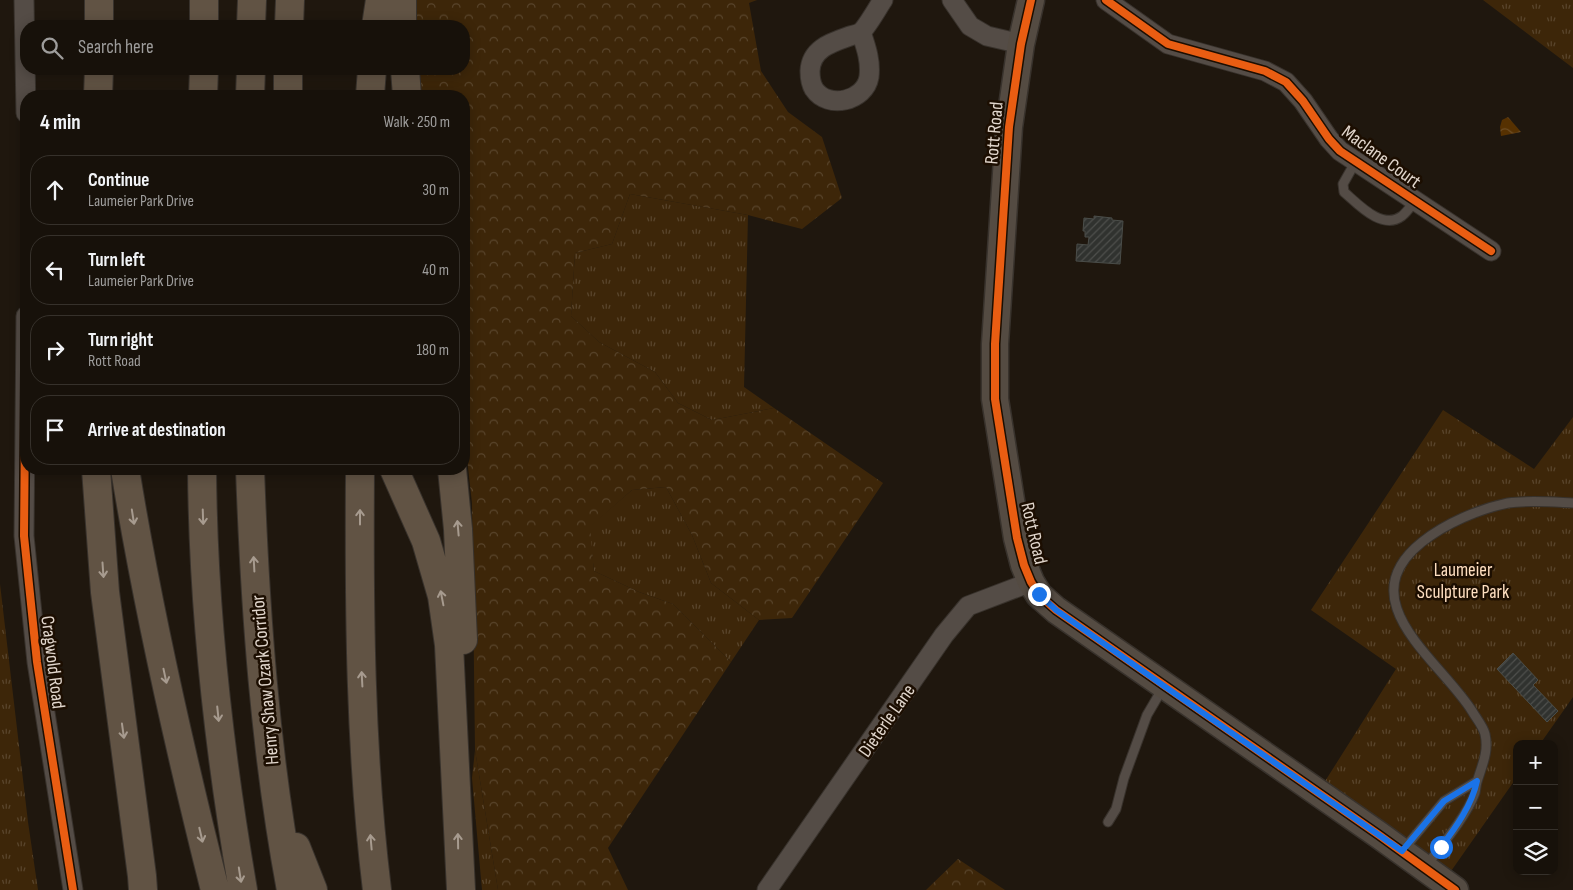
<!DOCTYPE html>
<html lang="en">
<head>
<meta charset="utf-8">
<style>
	:root { --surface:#17110a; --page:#241f18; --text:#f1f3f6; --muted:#9e9d9c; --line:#36312b }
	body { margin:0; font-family:"Sofia Sans Condensed",sans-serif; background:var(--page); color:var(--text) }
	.controls { position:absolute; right:15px; bottom:15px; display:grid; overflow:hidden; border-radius:10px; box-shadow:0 2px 12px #0003 }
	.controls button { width:45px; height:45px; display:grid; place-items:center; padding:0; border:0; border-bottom:1px solid var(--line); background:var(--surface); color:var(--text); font:25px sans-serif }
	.stop { position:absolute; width:15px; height:15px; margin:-11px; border:4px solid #1a73e8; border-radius:50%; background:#fff }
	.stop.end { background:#1a73e8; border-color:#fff; box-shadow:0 1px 5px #0008 }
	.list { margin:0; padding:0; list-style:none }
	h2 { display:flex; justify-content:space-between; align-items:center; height:65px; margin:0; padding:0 20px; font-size:21px }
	h2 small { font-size:16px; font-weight:400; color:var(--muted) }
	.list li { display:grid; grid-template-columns:32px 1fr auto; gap:15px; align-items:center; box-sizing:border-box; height:70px; margin:0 10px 10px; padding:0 10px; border:1px solid var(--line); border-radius:20px }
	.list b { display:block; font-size:19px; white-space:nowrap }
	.list p { margin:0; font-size:16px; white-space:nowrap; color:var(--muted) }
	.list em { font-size:16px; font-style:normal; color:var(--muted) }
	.icon { flex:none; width:28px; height:28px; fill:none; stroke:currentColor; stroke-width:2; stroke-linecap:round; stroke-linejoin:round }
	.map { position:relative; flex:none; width:1573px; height:890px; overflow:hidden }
	.search { position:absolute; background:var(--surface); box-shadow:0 2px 12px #0003; left:20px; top:20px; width:450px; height:55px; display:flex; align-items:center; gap:12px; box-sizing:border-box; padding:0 18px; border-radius:20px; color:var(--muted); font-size:19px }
	.panel { position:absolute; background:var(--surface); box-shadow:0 2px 12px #0003; left:20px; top:90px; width:450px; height:385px; border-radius:20px }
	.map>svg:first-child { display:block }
	.grass { fill:url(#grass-tufts) }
	.forest { fill:url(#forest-crowns) }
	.water { fill:url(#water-waves) }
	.building { fill:url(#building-hatch); stroke:#4a4d49 }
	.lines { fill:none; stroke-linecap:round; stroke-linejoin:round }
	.lane-casing { stroke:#38322c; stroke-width:11 }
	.street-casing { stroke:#38322c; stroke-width:21 }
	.secondary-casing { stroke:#38322c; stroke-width:29 }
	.highway-casing { stroke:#38322c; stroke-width:30 }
	.lane { stroke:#544c46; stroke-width:9 }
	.street { stroke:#544c46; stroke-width:19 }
	.secondary { stroke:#544b42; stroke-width:26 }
	.highway { stroke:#615344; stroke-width:28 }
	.cycleway-casing { stroke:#1c0e01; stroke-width:11 }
	.cycleway { stroke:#e95d12; stroke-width:8 }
	.oneway { stroke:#a79b8f }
	.route { stroke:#1a73e8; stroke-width:6 }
	.labels { text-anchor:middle; stroke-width:5; stroke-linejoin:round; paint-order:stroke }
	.street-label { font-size:19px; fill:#e1d6cc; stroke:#1c0e01 }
	.park-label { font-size:19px; fill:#fedec0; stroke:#1c0e01 }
</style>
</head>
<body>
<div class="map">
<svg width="1573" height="890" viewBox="0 0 1573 890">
	<defs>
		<pattern id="grass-tufts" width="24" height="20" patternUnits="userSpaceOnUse" patternTransform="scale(1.25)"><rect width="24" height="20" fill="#3d2609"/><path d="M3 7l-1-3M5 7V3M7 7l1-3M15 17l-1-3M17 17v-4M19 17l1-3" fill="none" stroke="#59452c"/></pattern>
		<pattern id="forest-crowns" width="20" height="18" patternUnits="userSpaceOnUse" patternTransform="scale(1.25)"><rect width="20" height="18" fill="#3d2609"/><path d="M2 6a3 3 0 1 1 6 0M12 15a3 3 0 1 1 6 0" fill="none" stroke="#59452c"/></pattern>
		<pattern id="water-waves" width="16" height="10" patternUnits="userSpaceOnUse" patternTransform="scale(1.25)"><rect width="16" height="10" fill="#563101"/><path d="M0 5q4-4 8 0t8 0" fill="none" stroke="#6e4e25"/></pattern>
		<pattern id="building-hatch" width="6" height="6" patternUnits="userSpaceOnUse" patternTransform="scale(1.25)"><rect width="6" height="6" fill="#30322f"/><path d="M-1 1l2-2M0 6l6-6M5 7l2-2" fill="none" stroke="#4e4f4c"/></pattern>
	</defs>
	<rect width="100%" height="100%" fill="#1f170e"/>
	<path class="grass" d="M 1483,0 L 1573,0 L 1573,68 Z
		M 630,194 L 748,215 L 744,387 L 774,408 L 712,420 L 678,403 L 655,372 L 599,342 L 571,316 L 575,253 L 612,244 Z
		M 1443,410 L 1534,469 L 1573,417 L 1573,697 L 1540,744 L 1517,744 L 1517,777 L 1449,874 L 1322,786 L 1396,669 L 1311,610 Z
		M 666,487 L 692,535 L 711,583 L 759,620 L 731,662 L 673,604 L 639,592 L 594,571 L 589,527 L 632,490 Z
		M 0,584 L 28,822 L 38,890 L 0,890 Z
		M 475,750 L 498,890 L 482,890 L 472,778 Z"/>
	<path class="forest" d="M 415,0 L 757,0 L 749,3 L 761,71 L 788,112 L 822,137 L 842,198 L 802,229 L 748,215 L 630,194 L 612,244 L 575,253 L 571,316 L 599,342 L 655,372 L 678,403 L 712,420 L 774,408 L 883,483 L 792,618 L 759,620 L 711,583 L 692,535 L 666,487 L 632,490 L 590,527 L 594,571 L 639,592 L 673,604 L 731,662 L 608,848 L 628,890 L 498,890 L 475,750 L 472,503 L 464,431 L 464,96 L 422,96 L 419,69 L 464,69 L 464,26 L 415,26 Z
		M 958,859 L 1005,890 L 926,890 Z"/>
	<path class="water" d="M 1508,117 L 1521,132 L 1501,136 L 1500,127 L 1502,120 Z"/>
	<path class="building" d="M 1094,216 L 1112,218 L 1112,220 L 1123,221 L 1120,264 L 1076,261 L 1077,244 L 1088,245 L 1089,237 L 1085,237 L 1085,231 L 1083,231 L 1084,218 L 1094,219 Z
		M 1513,653 L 1538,680 L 1533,685 L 1558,711 L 1547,722 L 1497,669 Z"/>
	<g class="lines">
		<g class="lane-casing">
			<path id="lane" d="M 1356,161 L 1343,184 L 1344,192 C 1358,204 1382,231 1402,216 C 1407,212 1411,206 1415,201
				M 1108,822 L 1116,809 L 1124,778 L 1147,715 L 1164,686
				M 1403,850 L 1444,801 L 1477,781
				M 1426,866 C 1442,845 1466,817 1475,793 C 1476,789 1476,785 1477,782 C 1482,765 1489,752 1485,734 C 1483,726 1476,718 1472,711 C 1439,659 1348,601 1422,542 C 1446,523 1479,509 1508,503 C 1529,500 1552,502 1573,503"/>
		</g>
		<g class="street-casing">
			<path id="street" d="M 24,0 L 26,113
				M 952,0 L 970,26 L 987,36 L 1021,44
				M 1106,0 L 1168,44 L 1265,71 L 1286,82 L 1303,101 L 1329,139 L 1340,151 L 1491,251
				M 861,32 C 866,47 871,61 869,77 C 865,101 828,110 814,89 C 811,84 810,77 810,71 C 811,48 833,42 850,36 C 853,35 859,34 861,32 C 867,27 878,7 883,0
				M 26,316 L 24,536 L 37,662 L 73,890
				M 767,890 L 944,635 L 968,606 L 1031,582"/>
		</g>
		<g class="secondary-casing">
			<path id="secondary" d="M 1031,0 L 1021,44 L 1009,127 L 995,344 L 995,399 L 1017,538 L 1024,565 L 1031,582 L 1039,595 L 1056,610 L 1379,835 L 1455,890"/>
		</g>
		<g class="highway-casing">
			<path id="highway" d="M 99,0 L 99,26
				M 402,0 L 402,26
				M 204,26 L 204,0
				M 251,26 L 252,0
				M 289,26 L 290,0
				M 376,26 L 380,0
				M 405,69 L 407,96
				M 98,96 L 99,69
				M 203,96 L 204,69
				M 250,96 L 251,69
				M 288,96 L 288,69
				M 370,96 L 372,69
				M 96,469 L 105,592 L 142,876 L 143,890
				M 125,469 C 148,611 180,751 215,890
				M 202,469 C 203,610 219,751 243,890
				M 250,469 C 255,610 265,751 291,890
				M 360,469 C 359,609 360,751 377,890
				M 394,469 L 426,541 L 442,596 L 449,645 L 461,890
				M 452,469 L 458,529 L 463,640
				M 296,847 L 313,890"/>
		</g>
		<use href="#lane" class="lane"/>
		<use href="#street" class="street"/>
		<use href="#secondary" class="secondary"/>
		<use href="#highway" class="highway"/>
		<g class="cycleway-casing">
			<path id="cycleway" d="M 1031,0 L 1021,44 L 1009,127 L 995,344 L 995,399 L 1017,538 L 1024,565 L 1031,582 L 1039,595 L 1056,610 L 1379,835 L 1455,890
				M 1106,0 L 1168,44 L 1265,71 L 1286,82 L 1303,101 L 1329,139 L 1340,151 L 1491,251
				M 26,316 L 24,536 L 37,662 L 73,890"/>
		</g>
		<use href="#cycleway" class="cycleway"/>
	</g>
	<defs><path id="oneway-shaft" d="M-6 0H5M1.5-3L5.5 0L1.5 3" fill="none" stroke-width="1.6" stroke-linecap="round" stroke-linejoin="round" transform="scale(1.25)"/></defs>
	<g class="oneway">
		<use href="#oneway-shaft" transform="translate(133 517) rotate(81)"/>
		<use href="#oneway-shaft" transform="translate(203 517) rotate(88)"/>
		<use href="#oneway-shaft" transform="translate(360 517) rotate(-90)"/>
		<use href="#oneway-shaft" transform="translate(458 528) rotate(-95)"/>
		<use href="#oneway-shaft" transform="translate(254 564) rotate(-93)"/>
		<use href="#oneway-shaft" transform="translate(103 570) rotate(86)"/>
		<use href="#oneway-shaft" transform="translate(442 598) rotate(-101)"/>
		<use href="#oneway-shaft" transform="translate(165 676) rotate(78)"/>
		<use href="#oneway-shaft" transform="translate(362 679) rotate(-93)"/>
		<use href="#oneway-shaft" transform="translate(218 714) rotate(84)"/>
		<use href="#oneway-shaft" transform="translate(123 731) rotate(82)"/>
		<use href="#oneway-shaft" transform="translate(201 835) rotate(77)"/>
		<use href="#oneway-shaft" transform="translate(458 841) rotate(-91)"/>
		<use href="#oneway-shaft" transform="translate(371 842) rotate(-95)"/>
		<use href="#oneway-shaft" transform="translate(240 875) rotate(81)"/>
	</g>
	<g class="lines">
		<path class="route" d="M 1039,594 L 1056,610 L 1164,686 L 1402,851 L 1444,801 L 1477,781 C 1472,805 1456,827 1441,847"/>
	</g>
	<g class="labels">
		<g class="street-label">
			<text transform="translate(993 133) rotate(-85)" y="7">Rott Road</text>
			<text transform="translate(1382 156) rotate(36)" y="7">Maclane Court</text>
			<text transform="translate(1035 533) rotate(77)" y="7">Rott Road</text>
			<text transform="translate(54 662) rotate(83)" y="7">Cragwold Road</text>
			<text transform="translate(264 680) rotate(-95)" y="7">Henry Shaw Ozark Corridor</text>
			<text transform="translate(886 720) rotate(-55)" y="7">Dieterle Lane</text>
		</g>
		<g class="park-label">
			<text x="1463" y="576">Laumeier<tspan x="1463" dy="22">Sculpture Park</tspan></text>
		</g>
	</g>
</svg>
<div class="controls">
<button>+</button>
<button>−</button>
<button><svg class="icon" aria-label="layers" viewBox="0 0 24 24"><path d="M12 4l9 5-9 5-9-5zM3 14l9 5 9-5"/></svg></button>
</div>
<div class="stop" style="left:1441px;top:847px"></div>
<div class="stop end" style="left:1039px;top:594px"></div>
<div class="search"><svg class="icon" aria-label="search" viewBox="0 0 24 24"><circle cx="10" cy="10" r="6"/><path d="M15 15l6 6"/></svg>Search here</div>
<section class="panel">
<h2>4 min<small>Walk · 250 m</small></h2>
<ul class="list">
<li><svg class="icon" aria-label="ahead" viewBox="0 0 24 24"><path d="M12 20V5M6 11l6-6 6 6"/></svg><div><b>Continue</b><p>Laumeier Park Drive</p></div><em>30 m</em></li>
<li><svg class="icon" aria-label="left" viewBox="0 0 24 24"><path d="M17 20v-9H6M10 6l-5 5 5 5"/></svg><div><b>Turn left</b><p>Laumeier Park Drive</p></div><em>40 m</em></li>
<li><svg class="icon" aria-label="right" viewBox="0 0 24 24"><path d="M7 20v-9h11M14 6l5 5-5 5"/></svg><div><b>Turn right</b><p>Rott Road</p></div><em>180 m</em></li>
<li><svg class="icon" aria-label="arrive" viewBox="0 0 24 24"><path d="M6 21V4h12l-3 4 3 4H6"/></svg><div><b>Arrive at destination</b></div></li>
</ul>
</section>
</div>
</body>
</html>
